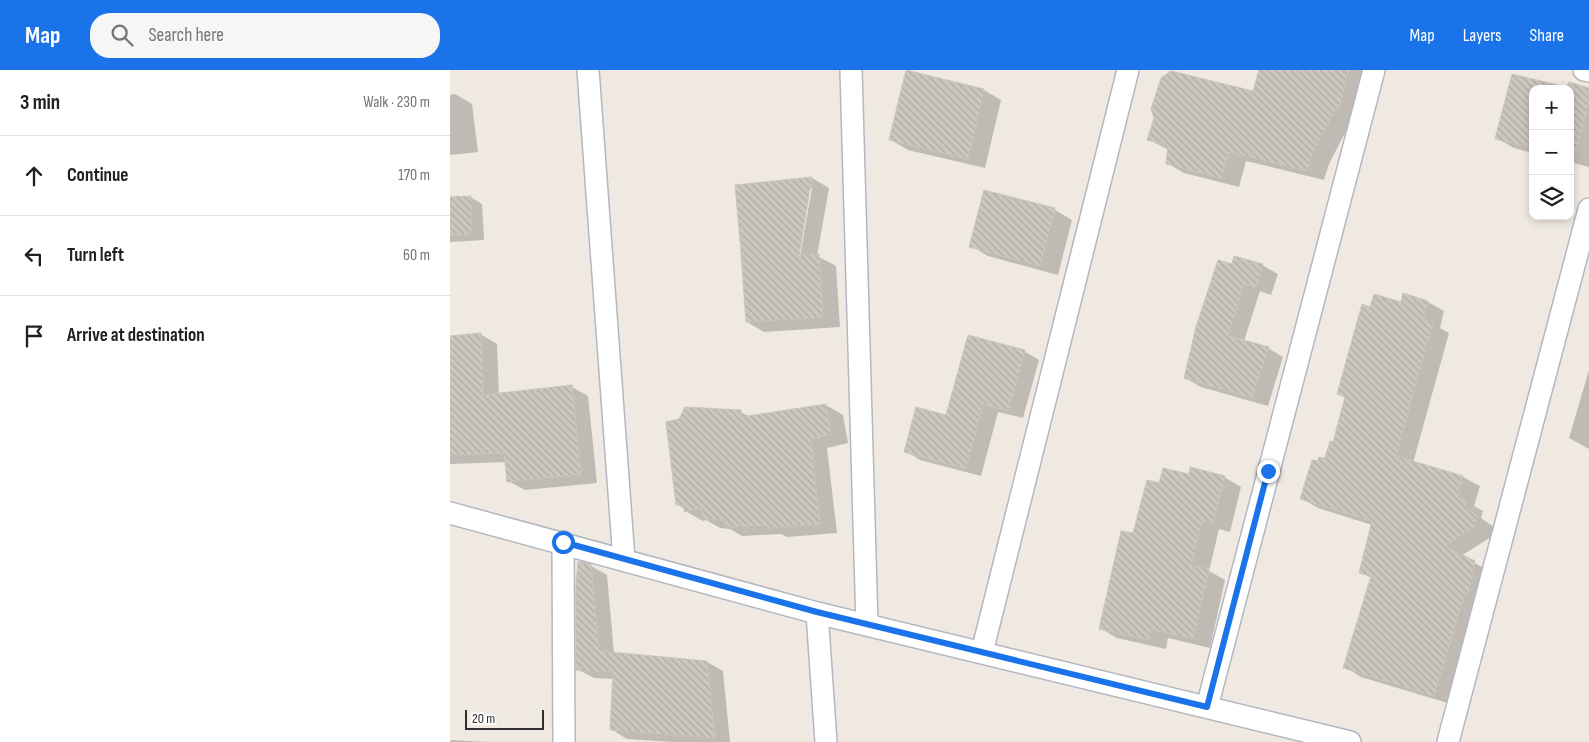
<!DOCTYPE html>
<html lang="en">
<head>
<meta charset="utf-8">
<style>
	:root { --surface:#fff; --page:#f6f6f6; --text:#202124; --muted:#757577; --line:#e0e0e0; --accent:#1a73e8 }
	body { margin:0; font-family:"Sofia Sans Condensed",sans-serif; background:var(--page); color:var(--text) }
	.controls { position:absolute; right:15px; top:15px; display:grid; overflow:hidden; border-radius:10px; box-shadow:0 2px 8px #0003 }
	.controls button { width:45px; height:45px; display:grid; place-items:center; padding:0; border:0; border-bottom:1px solid var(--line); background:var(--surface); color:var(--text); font:25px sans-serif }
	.scale { position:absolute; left:15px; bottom:12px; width:79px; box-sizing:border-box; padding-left:5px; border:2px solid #2e2e2e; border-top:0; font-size:14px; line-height:18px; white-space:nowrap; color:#2e2e2e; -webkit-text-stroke:4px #fff; paint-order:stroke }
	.stop { position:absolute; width:15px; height:15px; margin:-11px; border:4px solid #1a73e8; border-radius:50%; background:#fff }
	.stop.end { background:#1a73e8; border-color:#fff; box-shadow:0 1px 5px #0008 }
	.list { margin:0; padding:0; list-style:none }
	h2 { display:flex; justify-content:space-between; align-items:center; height:65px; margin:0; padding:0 20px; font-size:21px }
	h2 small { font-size:16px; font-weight:400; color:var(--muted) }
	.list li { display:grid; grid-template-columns:32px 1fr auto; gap:15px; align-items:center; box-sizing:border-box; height:80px; padding:0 20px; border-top:1px solid var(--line) }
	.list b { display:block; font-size:19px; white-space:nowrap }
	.list em { font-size:16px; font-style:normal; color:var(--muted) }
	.icon { flex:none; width:28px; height:28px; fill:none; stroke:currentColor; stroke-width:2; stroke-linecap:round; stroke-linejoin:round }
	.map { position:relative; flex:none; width:1139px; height:672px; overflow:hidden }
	header { display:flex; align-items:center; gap:30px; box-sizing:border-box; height:70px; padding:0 25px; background:var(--accent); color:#fff }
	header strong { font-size:24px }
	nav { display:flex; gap:28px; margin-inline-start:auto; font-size:18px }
	.search { width:350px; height:45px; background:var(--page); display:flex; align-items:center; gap:12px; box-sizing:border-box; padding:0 18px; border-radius:20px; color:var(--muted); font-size:19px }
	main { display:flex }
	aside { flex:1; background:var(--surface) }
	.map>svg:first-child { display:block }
	.shadow { fill:#0003; fill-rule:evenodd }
	.building { fill:url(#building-back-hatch); stroke:#cbc5ba }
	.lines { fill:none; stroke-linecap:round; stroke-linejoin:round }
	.street-casing { stroke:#b4b7c1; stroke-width:24 }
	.street { stroke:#fff; stroke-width:21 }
	.route { stroke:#1a73e8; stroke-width:6 }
</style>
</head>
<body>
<header>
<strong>Map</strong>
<div class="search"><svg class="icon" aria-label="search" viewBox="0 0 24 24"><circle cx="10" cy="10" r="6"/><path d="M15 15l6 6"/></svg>Search here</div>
<nav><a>Map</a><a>Layers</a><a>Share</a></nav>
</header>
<main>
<aside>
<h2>3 min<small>Walk · 230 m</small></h2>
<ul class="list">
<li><svg class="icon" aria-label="ahead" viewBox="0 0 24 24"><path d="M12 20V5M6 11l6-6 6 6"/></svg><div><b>Continue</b></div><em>170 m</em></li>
<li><svg class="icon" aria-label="left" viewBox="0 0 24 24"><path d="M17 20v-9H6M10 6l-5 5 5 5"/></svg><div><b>Turn left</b></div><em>60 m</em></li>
<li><svg class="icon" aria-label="arrive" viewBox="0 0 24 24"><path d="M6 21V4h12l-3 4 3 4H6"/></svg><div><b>Arrive at destination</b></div></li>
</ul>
</aside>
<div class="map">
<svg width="1139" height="672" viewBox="0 0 1139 672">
	<defs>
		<pattern id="building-back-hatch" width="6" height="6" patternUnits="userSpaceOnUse" patternTransform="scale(1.25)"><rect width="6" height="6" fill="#cbc7bf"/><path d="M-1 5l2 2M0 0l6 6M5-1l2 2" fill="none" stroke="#afaba4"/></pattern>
	</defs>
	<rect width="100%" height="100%" fill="#efe9e1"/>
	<path class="shadow" d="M 810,0 L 918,0 L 902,49 L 879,94 L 874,110 L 796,91 L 789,117 L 734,103 L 717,93 L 719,80 L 699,70 L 804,22 Z
		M 457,2 L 534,20 L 551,30 L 535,98 L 458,80 L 441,70 Z
		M 1063,5 L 1116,19 L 1119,14 L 1139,19 L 1139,97 L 1120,92 L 1120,19 L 1083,19 L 1083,83 L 1064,78 L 1046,68 Z
		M 5,24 L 22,34 L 28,82 L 0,85 L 0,25 Z
		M 362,108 L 379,118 L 367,186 L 386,196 L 390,257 L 314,262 L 297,252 L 286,116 ZM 359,118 L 362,118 L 349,192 L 346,192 Z
		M 535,121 L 605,140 L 622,150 L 608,205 L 538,186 L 521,176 Z
		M 20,127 L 32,134 L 34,170 L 0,172 L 0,128 Z
		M 812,195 L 828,204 L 821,225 L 810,221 L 794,271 L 818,278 L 833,287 L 818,336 L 751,317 L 735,308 L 782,196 Z
		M 954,225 L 978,232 L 994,241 L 990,258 L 999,263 L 963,393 L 1013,407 L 1030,416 L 1024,436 L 1033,441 L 1031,448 L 1044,457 L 1041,467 L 1011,486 L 1042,502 L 1001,634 L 911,607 L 895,597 L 921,508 L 911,502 L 922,455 L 868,438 L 851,428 L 869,393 L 875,390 L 884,374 L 896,328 L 889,324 L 921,238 L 952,233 Z
		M 30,264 L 47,274 L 49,325 L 122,317 L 138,326 L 147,413 L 75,420 L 58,411 L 56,392 L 0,394 L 0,267 Z
		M 574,281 L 589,290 L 573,348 L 548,342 L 531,406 L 470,390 L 456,381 Z
		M 1139,300 L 1139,379 L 1119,368 Z
		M 376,335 L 393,345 L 398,373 L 377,378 L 387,463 L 337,467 L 331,464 L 292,466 L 280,459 L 270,458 L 256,450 L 253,451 L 235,441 L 235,439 L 227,434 L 291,342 L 300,347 Z
		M 740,406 L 774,407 L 791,417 L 780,462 L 769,459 L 759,501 L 775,510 L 760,578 L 718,568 L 716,579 L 667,568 L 650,558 L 684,465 L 710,414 Z
		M 141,496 L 157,505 L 164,583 L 257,592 L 273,601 L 280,672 L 222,672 L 177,669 L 161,659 L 164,609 L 144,608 L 127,599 Z
		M 1,670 L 39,672 L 0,672 Z"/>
	<path class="building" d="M 456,0 L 534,19 L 518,89 L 439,70 Z
		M 809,0 L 899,0 L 888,41 L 885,40 L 862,84 L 857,101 L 779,82 L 771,108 L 716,94 L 718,75 L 697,70 L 704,48 L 701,39 L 711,8 L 721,1 L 803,21 Z
		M 1062,4 L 1116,17 L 1119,12 L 1139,18 L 1139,32 L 1124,89 L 1120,88 L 1120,19 L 1083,19 L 1083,78 L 1045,69 Z
		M 362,107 L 349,186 L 369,184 L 373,247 L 296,252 L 290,170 L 285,115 Z
		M 534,120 L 605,138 L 590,196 L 519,177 Z
		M 21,126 L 22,164 L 0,165 L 0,127 Z
		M 784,186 L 813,194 L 806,217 L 794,213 L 778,266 L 819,277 L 802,328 L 734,308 L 746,257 L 768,190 L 782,194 Z
		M 953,223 L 978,231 L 973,249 L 983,252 L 946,386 L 1013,406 L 1007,427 L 1016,430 L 1015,437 L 1028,446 L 1024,457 L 995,476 L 1025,491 L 1018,523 L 1015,523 L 984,626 L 893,598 L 921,506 L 909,503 L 922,451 L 850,429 L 862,390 L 868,391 L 869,387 L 875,388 L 880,371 L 883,372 L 895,327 L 887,324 L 912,234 L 920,237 L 924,224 L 951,232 Z
		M 31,263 L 33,325 L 122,315 L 131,404 L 57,412 L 54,383 L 0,385 L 0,266 Z
		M 518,265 L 575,280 L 558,341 L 533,334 L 516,399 L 454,382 L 466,337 L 496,345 Z
		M 376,334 L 381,364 L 361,369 L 370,454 L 318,458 L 318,455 L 274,457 L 275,450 L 252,449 L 252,438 L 234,442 L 234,435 L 226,435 L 216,352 L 229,349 L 235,337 L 291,340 L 291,347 Z
		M 740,397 L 775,406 L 763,453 L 752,450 L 741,495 L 759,499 L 743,569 L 701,559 L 699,570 L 649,559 L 671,461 L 683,463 L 697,410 L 709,413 L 713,398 L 739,404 Z
		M 128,491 L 141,494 L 149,581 L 257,591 L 265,668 L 160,660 L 163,602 L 126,600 L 126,514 Z"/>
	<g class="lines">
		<g class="street-casing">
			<path id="street" d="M 138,0 L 174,490
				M 401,0 L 417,555
				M 1134,0 L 1139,1
				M 0,443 L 367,543 L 900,672
				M 113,472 L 114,672
				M 367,543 L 376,672
				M 532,582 L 678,0
				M 757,637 L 924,0
				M 998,672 L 1139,139"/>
		</g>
		<use href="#street" class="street"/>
	</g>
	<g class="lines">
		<path class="route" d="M 113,472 L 367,542 L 757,637 L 818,401"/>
	</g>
</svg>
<div class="controls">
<button>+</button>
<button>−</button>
<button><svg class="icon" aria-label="layers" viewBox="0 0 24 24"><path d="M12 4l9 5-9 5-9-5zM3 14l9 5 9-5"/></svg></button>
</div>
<div class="scale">20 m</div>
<div class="stop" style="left:113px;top:472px"></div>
<div class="stop end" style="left:818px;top:401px"></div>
</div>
</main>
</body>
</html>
